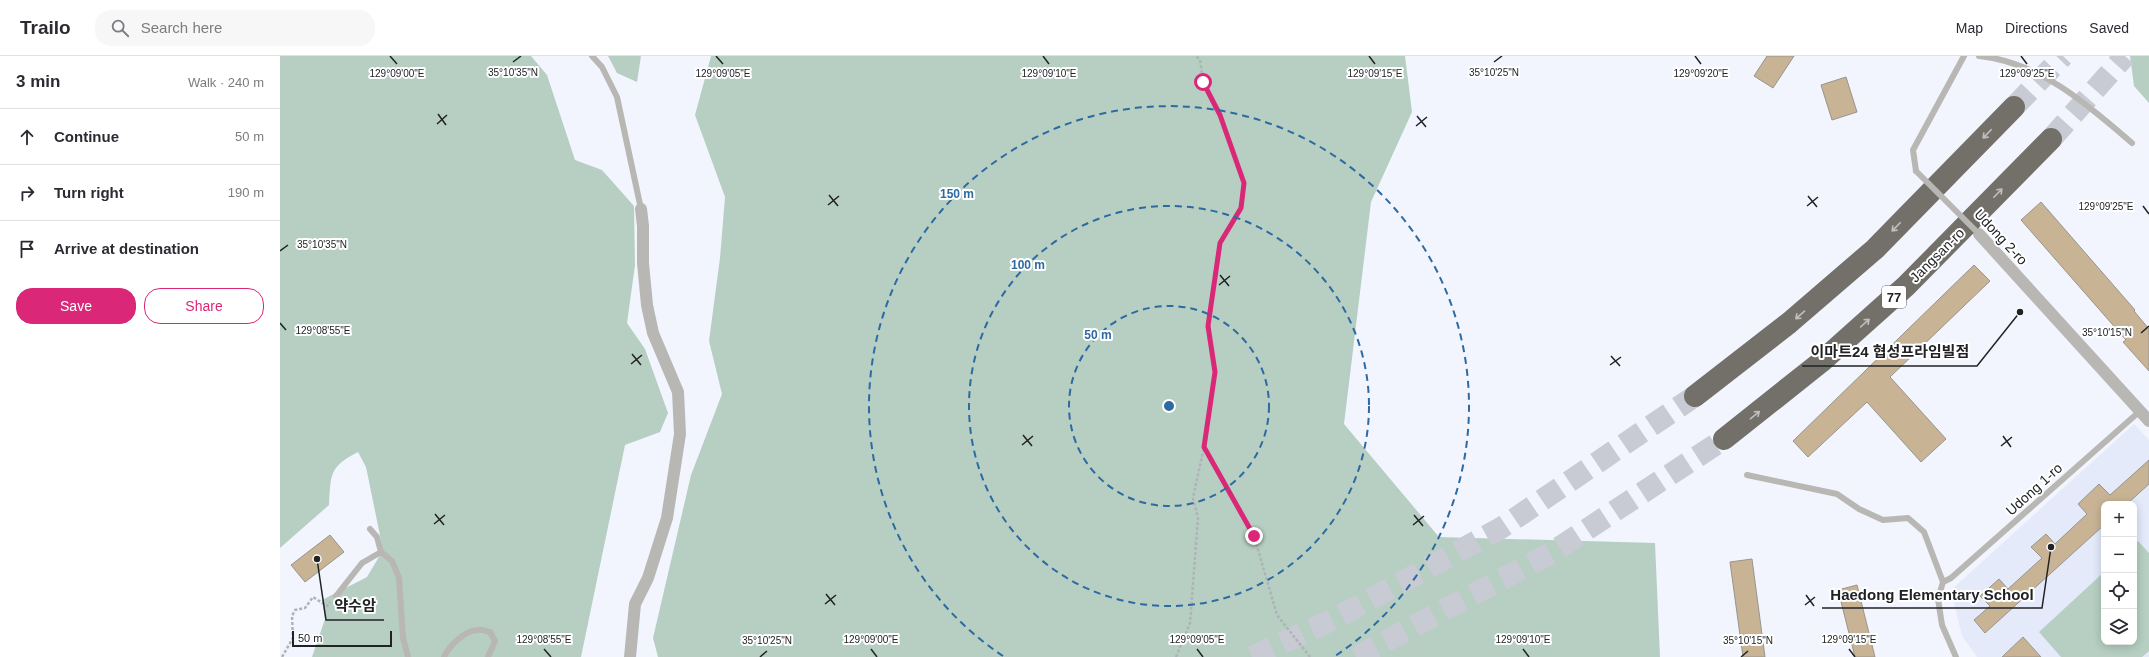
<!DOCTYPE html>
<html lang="en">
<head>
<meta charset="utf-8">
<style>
	:root { --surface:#fff; --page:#f7f7f7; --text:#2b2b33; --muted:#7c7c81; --line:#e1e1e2; --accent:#db2777 }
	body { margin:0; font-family:Arial,"Noto Sans KR",sans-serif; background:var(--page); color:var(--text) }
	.controls { position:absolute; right:12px; bottom:12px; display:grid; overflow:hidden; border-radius:8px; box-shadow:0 2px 10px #0003 }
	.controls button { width:36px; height:36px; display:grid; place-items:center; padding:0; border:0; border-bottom:1px solid var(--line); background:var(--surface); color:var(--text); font:20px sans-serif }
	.scale { position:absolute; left:12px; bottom:10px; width:100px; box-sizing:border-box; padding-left:4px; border:2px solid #212225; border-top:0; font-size:11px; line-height:14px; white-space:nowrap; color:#212225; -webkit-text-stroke:3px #fff; paint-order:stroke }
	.stop { position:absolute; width:12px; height:12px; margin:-9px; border:3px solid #db2777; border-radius:50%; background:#fff }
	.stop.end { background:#db2777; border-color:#fff; box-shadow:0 1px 4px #0008 }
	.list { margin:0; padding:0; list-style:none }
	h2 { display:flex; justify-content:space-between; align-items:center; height:52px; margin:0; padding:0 16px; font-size:17px }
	h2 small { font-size:13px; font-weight:400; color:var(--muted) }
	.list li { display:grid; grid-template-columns:26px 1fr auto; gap:12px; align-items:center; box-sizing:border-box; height:56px; padding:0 16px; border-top:1px solid var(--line) }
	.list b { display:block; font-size:15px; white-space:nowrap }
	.list em { font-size:13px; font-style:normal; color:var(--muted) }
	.actions { display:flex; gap:8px; padding:12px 16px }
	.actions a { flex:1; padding:9px 0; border:1px solid var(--accent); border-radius:16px; text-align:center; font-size:14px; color:var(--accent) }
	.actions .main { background:var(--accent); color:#fff }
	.icon { flex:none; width:22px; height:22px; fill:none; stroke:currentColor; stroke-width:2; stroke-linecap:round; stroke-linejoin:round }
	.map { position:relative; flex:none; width:1869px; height:601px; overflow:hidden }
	header { display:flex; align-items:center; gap:24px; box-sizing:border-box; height:56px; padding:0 20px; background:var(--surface); border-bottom:1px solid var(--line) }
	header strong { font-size:19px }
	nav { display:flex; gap:22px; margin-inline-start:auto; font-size:14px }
	.search { width:280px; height:36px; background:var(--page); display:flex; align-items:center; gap:10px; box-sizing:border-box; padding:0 14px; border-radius:16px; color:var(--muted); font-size:15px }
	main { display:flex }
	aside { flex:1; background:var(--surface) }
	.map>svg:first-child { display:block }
	.built { fill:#e4eafa; fill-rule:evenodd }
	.green { fill:#b6cfc2 }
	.building { fill:#c8b495; stroke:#98948d }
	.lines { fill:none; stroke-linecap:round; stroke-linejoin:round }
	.highway-tunnel { stroke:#c8cbd3; stroke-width:22; stroke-dasharray:22 11; stroke-linecap:butt }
	.path { stroke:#b0b2b9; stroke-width:2.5; stroke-dasharray:3 2; stroke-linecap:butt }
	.lane { stroke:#b8b7b3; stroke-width:6 }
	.street { stroke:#b8b7b3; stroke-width:12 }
	.highway { stroke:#727069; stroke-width:22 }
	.lane-bridge { stroke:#b8b7b3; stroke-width:6 }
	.oneway { stroke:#c0bfbc }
	.route { stroke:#db2777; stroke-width:5 }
	.ticks { fill:none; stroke:#212225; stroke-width:1.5 }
	.ring { fill:none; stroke:#2d6aa1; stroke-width:2; stroke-dasharray:7 5 }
	.labels { text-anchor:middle; stroke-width:4; stroke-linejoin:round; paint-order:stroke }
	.shield { fill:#fff; stroke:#646466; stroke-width:1 }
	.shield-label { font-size:13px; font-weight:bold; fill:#212225 }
	.street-label { font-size:14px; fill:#212225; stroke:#fff }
	.ticks-label { font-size:10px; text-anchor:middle; fill:#212225; stroke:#fff; stroke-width:4; stroke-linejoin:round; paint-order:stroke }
	.centre { fill:#2d6aa1; stroke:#fff; stroke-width:2 }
	.ring-label { font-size:12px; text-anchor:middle; font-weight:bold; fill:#2d6aa1; stroke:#fff; stroke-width:4; stroke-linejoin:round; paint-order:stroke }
	.leader { fill:none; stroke:#212225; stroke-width:1.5 }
	.callout-dot { fill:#212225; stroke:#fff; stroke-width:1.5 }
	.callout-label { font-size:15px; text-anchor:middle; font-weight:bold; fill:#212225; stroke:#fff; stroke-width:4; stroke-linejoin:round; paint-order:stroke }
</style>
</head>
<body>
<header>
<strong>Trailo</strong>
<div class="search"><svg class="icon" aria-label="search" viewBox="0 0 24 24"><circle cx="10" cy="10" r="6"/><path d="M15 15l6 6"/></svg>Search here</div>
<nav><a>Map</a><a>Directions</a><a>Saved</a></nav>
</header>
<main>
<aside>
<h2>3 min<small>Walk · 240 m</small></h2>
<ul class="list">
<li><svg class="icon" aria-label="ahead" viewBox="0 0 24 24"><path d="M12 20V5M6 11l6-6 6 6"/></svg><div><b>Continue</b></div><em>50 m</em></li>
<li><svg class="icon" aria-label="right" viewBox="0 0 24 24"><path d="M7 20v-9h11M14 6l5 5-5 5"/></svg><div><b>Turn right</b></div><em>190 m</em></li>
<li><svg class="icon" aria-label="arrive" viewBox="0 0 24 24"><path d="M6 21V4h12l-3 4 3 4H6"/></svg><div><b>Arrive at destination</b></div></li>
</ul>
<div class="actions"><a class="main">Save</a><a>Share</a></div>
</aside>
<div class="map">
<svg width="1869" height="601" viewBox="0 0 1869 601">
	<rect width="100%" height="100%" fill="#f2f5fe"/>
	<path class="built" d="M 1854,368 L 1869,384 L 1869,601 L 1697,601 L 1682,580 L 1671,534 ZM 1824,448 L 1854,448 L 1854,586 L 1824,586 Z"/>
	<path class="green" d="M 0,0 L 251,0 L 267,19 L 295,104 L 322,114 L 354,150 L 355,209 L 347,267 L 365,293 L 388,357 L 380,376 L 345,389 L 301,601 L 32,601 L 45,563 L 42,544 L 87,521 L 103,494 L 86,411 L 78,396 C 49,411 51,418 49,449 L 0,492 Z
		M 328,0 L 361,0 L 357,26 L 337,17 Z
		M 431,0 L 1125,0 L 1132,56 L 1091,146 L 1064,368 L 1159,481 L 1375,487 L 1380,601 L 378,601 L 373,582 L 411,419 L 442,338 L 429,285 L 440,202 L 445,141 L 415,59 Z
		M 1850,0 L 1869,0 L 1869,47 L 1854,30 Z
		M 1858,485 L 1869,497 L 1869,595 L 1862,601 L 1781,601 L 1759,576 L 1824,516 L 1824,586 L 1854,586 L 1854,489 Z"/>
	<path class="building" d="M 1487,0 L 1514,0 L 1493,32 L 1474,20 Z
		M 1566,21 L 1577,56 L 1552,64 L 1541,29 Z
		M 1761,146 L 1855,254 L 1854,255 L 1869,273 L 1869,315 L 1843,286 L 1846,284 L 1741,164 Z
		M 1694,209 L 1710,225 L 1610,321 L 1666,383 L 1641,406 L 1587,346 L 1528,401 L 1513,385 Z
		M 1869,404 L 1869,428 L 1847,448 L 1824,448 L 1824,469 L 1705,577 L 1694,564 L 1710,550 L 1700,540 L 1719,523 L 1728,533 L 1762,502 L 1751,491 L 1766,478 L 1775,488 L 1807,458 L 1798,448 L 1819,428 L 1830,439 Z
		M 50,479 L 64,496 L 25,526 L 11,509 Z
		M 1472,503 L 1485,601 L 1463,601 L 1450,506 Z
		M 1577,529 L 1595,601 L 1575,601 L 1558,534 Z
		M 1743,581 L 1761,601 L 1722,601 Z"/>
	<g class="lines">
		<path class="highway-tunnel" d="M 1734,51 L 1783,0
			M 1771,83 L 1845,0
			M 972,601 L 1058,561 L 1221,472 L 1415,340
			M 1076,601 L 1271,497 L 1444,383"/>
		<path class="path" d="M 924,391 L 974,480 L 997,559 L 1030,601
			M 2,601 L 13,582 L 12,560 L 15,554 L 25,552 L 33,541 L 47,550 L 50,546
			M 896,601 L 910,567 L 918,462 L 913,442 L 924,391 L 935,316 L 929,270 L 940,187 L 961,152 L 964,127 L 940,59 L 923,26 L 920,4 L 916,0"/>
		<path class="lane" d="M 312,0 L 322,11 L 337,41 L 361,153
			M 1699,0 C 1760,6 1808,49 1852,87
			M 1636,115 L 1633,94 L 1684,0
			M 1467,419 L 1557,438 L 1579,453 L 1603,464 L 1628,462 L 1644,476 L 1663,526
			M 90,473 L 97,481 L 101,496
			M 56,540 L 82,507 L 101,496 L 112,505 L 119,522 L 123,582 L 128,601
			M 164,601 C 169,590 184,575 197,574 C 201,573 206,575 210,576 L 215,585 L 208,601
			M 1676,601 L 1662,569 L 1658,543 L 1663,526 L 1671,522 L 1860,355"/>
		<path class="street" d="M 1699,178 L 1869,365
			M 350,601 L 355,548 L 368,522 L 387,462 L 400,378 L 398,336 L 373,277 L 367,249 L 363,207 L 363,170 L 361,153"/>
		<path class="highway" d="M 1415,340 L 1509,267 L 1595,193 L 1734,51
			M 1444,383 L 1541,306 L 1626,230 L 1771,83"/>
		<path class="lane-bridge" d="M 1636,115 L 1699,178"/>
	</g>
	<defs><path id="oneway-shaft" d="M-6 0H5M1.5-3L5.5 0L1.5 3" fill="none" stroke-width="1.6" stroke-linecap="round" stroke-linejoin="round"/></defs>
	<g class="oneway">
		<use href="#oneway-shaft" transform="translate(1707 78) rotate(134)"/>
		<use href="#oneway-shaft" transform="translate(1718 137) rotate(-45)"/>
		<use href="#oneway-shaft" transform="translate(1616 171) rotate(134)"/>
		<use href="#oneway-shaft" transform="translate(1520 259) rotate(139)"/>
		<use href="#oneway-shaft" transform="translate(1585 267) rotate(-42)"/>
		<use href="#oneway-shaft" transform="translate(1475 359) rotate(-39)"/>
	</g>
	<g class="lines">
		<path class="route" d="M 923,26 L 940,59 L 964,127 L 961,152 L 940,187 L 928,270 L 935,316 L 924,391 L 974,480"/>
	</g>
	<path class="ticks" d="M 110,0 L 117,8M 436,0 L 443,8M 763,0 L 769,8M 1089,0 L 1095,8M 1415,0 L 1421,8M 1741,0 L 1747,8M 233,6 L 241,0M 1214,6 L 1222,0M 158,58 L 166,69M 1137,60 L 1146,71M 157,68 L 167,59M 1136,70 L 1147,61M 549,139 L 558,150M 1528,140 L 1537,151M 548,149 L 559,140M 1527,150 L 1538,141M 1863,150 L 1869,158M 0,195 L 8,189M 940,219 L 949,230M 939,229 L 950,220M 0,267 L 6,274M 1861,277 L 1869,270M 352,298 L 361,309M 1331,300 L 1340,310M 351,308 L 362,299M 1330,309 L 1341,301M 743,379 L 752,390M 1723,380 L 1731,391M 742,389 L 753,380M 1721,390 L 1732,381M 155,458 L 164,469M 1134,459 L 1143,470M 154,468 L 165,459M 1133,469 L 1144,460M 546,538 L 555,549M 1526,539 L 1534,550M 545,548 L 556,539M 1525,549 L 1535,541M 264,593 L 271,601M 591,593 L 597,601M 917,593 L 923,601M 1243,593 L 1249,601M 1569,593 L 1575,601M 480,601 L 487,595M 1461,601 L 1468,595"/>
	<g class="ring">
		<circle cx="889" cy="350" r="100"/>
		<circle cx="889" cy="350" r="200"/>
		<path d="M723 600A300 300 0 1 1 1055 600"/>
	</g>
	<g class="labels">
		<rect class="shield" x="1602" y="230" width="24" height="22" rx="3"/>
		<g class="shield-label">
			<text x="1614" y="246">77</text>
		</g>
		<g class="street-label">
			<text transform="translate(1721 181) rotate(47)" y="5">Udong 2-ro</text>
			<text transform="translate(1657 199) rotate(-45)" y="5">Jangsan-ro</text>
			<text transform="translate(1754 433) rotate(-42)" y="5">Udong 1-ro</text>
		</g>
	</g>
	<g class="ticks-label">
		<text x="233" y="20">35°10'35"N</text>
		<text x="1214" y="20">35°10'25"N</text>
		<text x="769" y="21">129°09'10"E</text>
		<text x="1421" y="21">129°09'20"E</text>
		<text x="117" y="21">129°09'00"E</text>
		<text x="443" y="21">129°09'05"E</text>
		<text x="1095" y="21">129°09'15"E</text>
		<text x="1747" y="21">129°09'25"E</text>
		<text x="1826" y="154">129°09'25"E</text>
		<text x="42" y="192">35°10'35"N</text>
		<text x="43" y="278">129°08'55"E</text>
		<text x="1827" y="280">35°10'15"N</text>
		<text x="264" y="587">129°08'55"E</text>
		<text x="591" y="587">129°09'00"E</text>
		<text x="917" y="587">129°09'05"E</text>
		<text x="1243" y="587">129°09'10"E</text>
		<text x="1569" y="587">129°09'15"E</text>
		<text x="487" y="588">35°10'25"N</text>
		<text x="1468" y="588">35°10'15"N</text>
	</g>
	<circle cx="889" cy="350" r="6" class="centre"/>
	<g class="ring-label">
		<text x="677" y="142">150 m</text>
		<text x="748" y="213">100 m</text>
		<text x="818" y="283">50 m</text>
	</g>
	<path class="leader" d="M1740 256L1697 310H1522M1771 491L1762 552H1542M37 503L46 564H104"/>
	<g class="callout-dot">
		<circle cx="1740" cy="256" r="4"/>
		<circle cx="1771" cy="491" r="4"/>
		<circle cx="37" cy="503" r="4"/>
	</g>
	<g class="callout-label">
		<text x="1610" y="301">이마트24 협성프라임빌점</text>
		<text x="1652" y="544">Haedong Elementary School</text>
		<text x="75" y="555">약수암</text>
	</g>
</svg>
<div class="controls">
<button>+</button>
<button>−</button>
<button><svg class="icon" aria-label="locate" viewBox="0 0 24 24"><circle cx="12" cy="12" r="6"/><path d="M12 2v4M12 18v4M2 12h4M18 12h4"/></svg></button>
<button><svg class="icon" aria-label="layers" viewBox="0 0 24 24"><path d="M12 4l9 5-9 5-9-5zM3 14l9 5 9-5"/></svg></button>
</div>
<div class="scale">50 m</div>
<div class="stop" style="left:923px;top:26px"></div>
<div class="stop end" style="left:974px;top:480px"></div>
</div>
</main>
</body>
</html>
